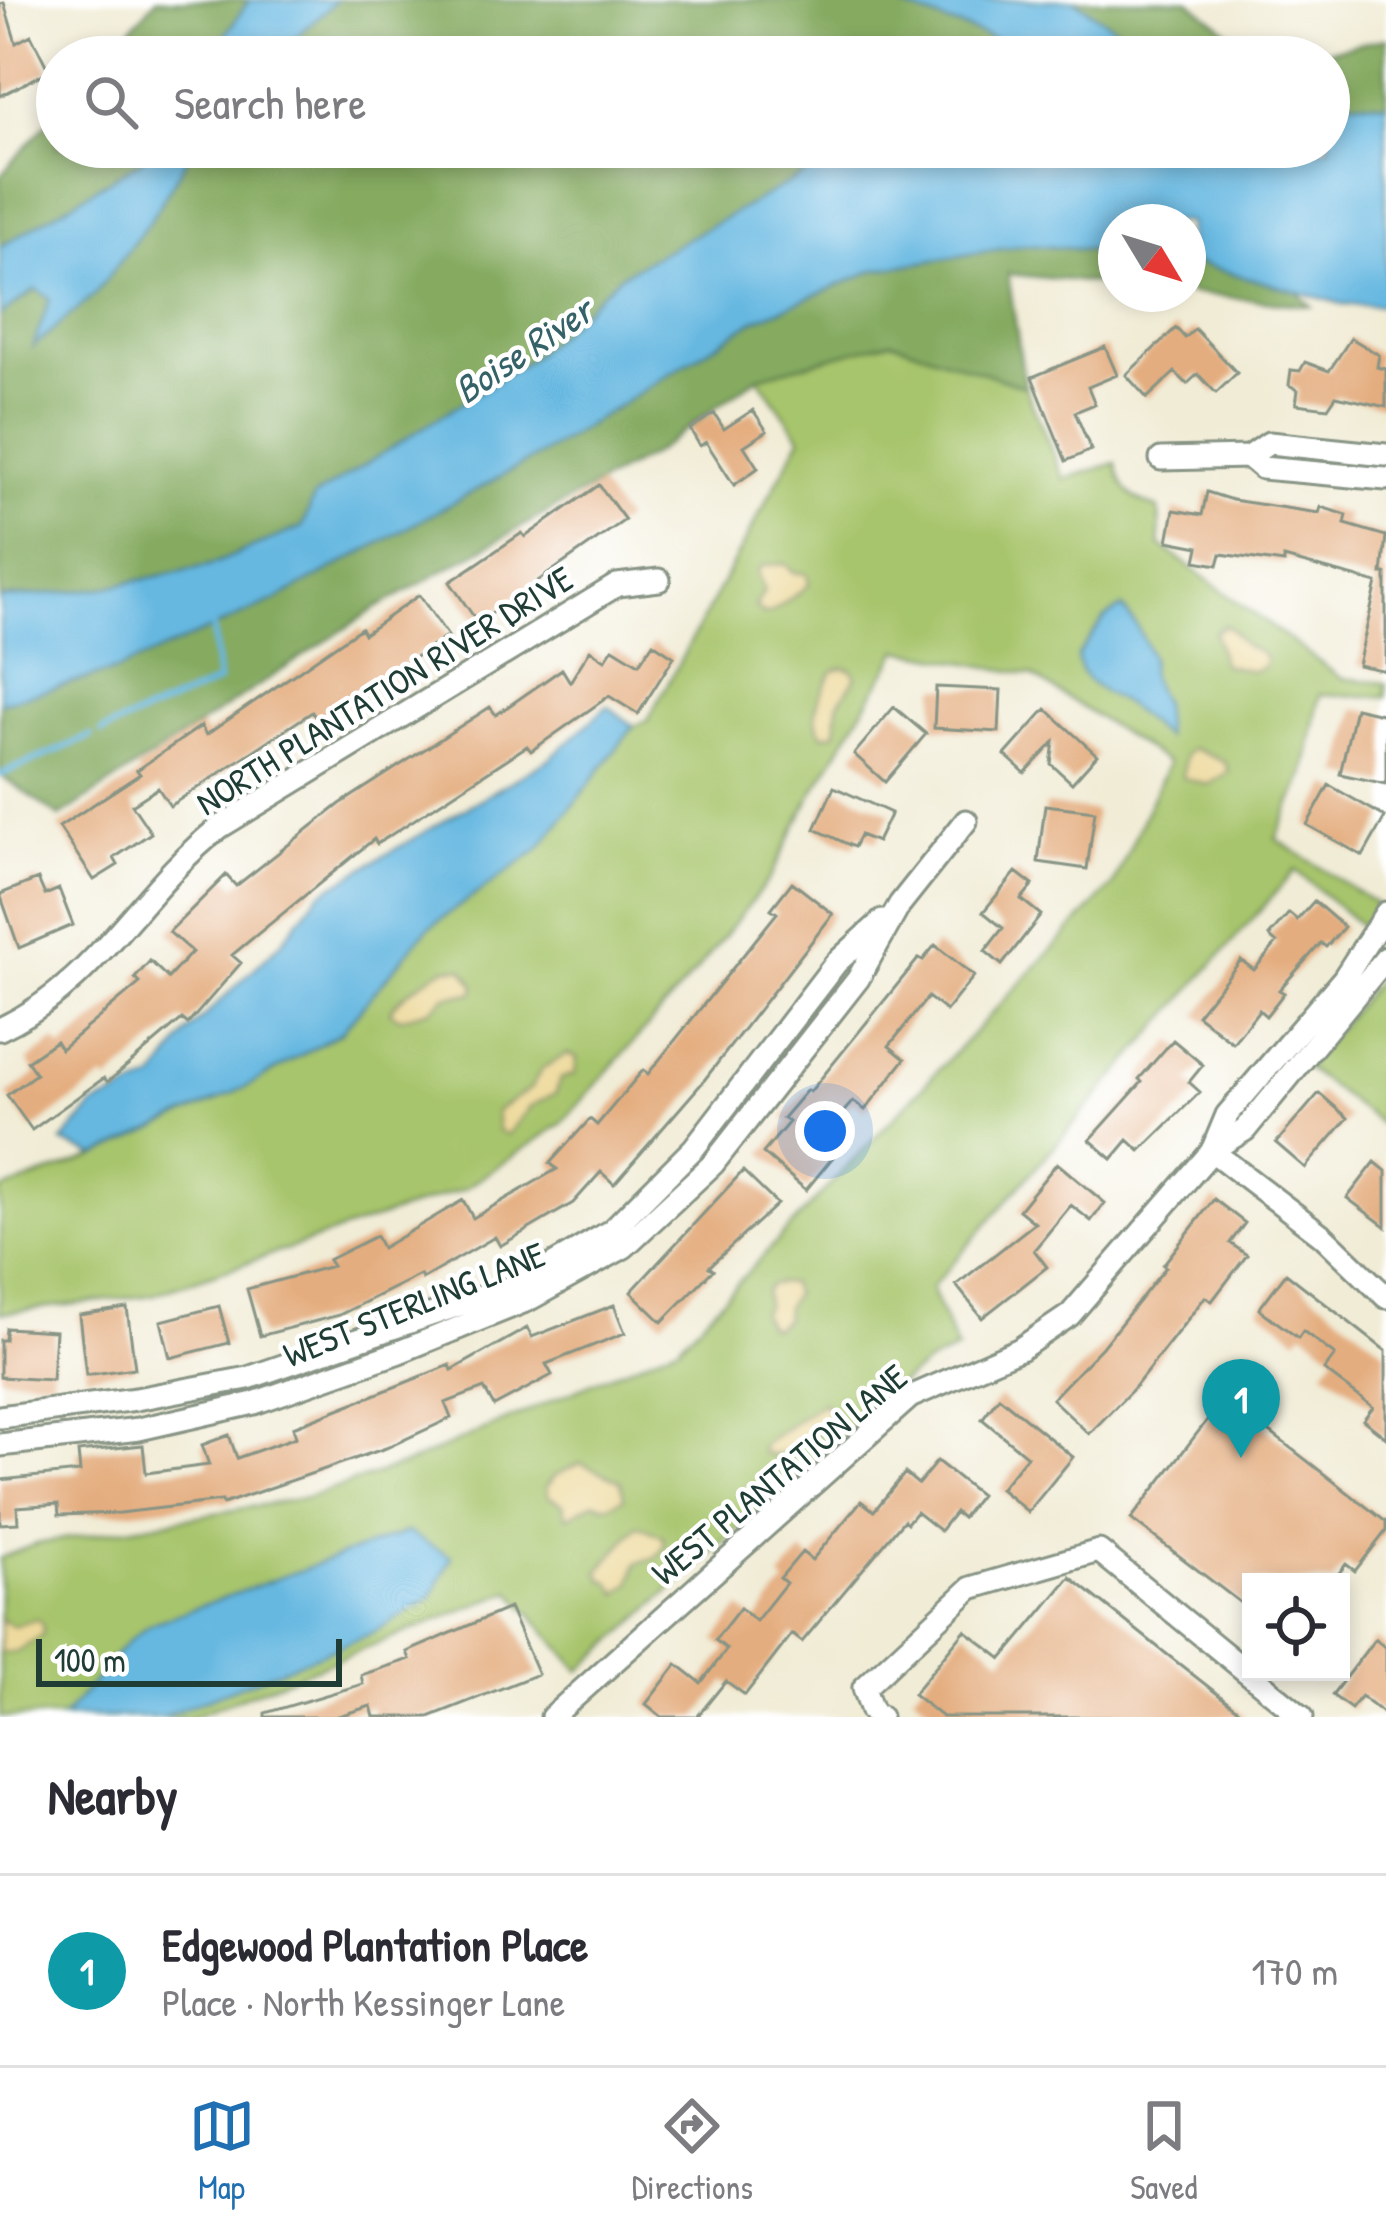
<!DOCTYPE html>
<html lang="en">
<head>
<meta charset="utf-8">
<style>
	:root { --surface:#fff; --page:#f2f2f3; --text:#2b2b33; --muted:#7c7c81; --line:#e1e1e2; --accent:#1f6fb2 }
	body { margin:0; font-family:"Patrick Hand",sans-serif; background:var(--page); color:var(--text) }
	.controls { position:absolute; right:36px; bottom:36px; display:grid; overflow:hidden; border-radius:0px; box-shadow:0 6px 18px #0003 }
	.controls button { width:108px; height:108px; display:grid; place-items:center; padding:0; border:0; border-bottom:3px solid var(--line); background:var(--surface); color:var(--text); font:60px sans-serif }
	.compass { position:absolute; left:1098px; top:204px; width:108px; height:108px; border-radius:50%; background:var(--surface); box-shadow:0 6px 18px #0003; rotate:128deg }
	.scale { position:absolute; left:36px; bottom:30px; width:306px; box-sizing:border-box; padding-left:12px; border:6px solid #1f3d34; border-top:0; font-size:33px; line-height:42px; white-space:nowrap; color:#1f3d34; -webkit-text-stroke:9px #fff; paint-order:stroke }
	.you { position:absolute; left:825px; top:1131px; width:42px; height:42px; margin:-30px; border:9px solid #fff; border-radius:50%; background:#1a73e8; box-shadow:0 0 0 18px #1a73e833 }
	.badge { display:grid; place-items:center; width:78px; height:78px; border-radius:50%; background:var(--accent); color:#fff; font-size:39px; font-weight:700 }
	.pin { position:absolute; translate:-50% -99px; filter:drop-shadow(0 3px 6px #0008) }
	.pin::after { content:''; position:absolute; top:63px; width:42px; height:36px; background:inherit; clip-path:polygon(0 0,100% 0,50% 100%) }
	.list { margin:0; padding:0; list-style:none }
	h2 { display:flex; justify-content:space-between; align-items:center; height:156px; margin:0; padding:0 48px; font-size:51px }
	h2 small { font-size:39px; font-weight:400; color:var(--muted) }
	.list li { display:grid; grid-template-columns:78px 1fr auto; gap:36px; align-items:center; box-sizing:border-box; height:192px; padding:0 48px; border-top:3px solid var(--line) }
	.list b { display:block; font-size:45px; white-space:nowrap }
	.list p { margin:0; font-size:39px; white-space:nowrap; color:var(--muted) }
	.list em { font-size:39px; font-style:normal; color:var(--muted) }
	.icon { flex:none; width:66px; height:66px; fill:none; stroke:currentColor; stroke-width:2; stroke-linecap:round; stroke-linejoin:round }
	.map { position:relative; flex:none; width:1386px; height:1717px; overflow:hidden }
	.search { position:absolute; background:var(--surface); box-shadow:0 6px 18px #0003; left:36px; right:36px; top:36px; height:132px; display:flex; align-items:center; gap:30px; box-sizing:border-box; padding:0 42px; border-radius:66px; color:var(--muted); font-size:45px }
	.sheet { height:348px; background:var(--surface) }
	nav { display:flex; justify-content:space-around; align-items:center; box-sizing:border-box; height:168px; border-top:3px solid var(--line); background:var(--surface); font-size:33px; color:var(--muted) }
	nav a { display:grid; justify-items:center; gap:6px }
	nav .on { color:var(--accent) }
	.map>svg:first-child { display:block }
	.green { fill:#a7c56c; stroke:#638150; stroke-width:3 }
	.forest { fill:#85aa60; stroke:#52744a; stroke-width:3 }
	.sand { fill:#eeda9e; stroke:#868c69; stroke-width:3 }
	.water { fill:#66b8e1; stroke:#427a8a; stroke-width:3 }
	.lines { fill:none; stroke-linecap:round; stroke-linejoin:round }
	.stream { stroke:#66b8e1; stroke-width:6 }
	.building { fill:#e4ad7f }
	.minor-casing { stroke:#889485; stroke-width:27 }
	.minor { stroke:#fff; stroke-width:21 }
	.labels { text-anchor:middle; stroke-width:9; stroke-linejoin:round; paint-order:stroke }
	.street-label { font-size:36px; fill:#1f3d34; stroke:#fff }
	.water-label { font-size:39px; font-style:italic; fill:#346268; stroke:#fff }
</style>
</head>
<body>
<div class="map">
<svg width="1386" height="1717" viewBox="0 0 1386 1717">
	<rect width="100%" height="100%" fill="#fff"/>
	<filter id="ink" filterUnits="userSpaceOnUse"><feTurbulence type="fractalNoise" baseFrequency=".00833" numOctaves="2"/><feDisplacementMap in="SourceGraphic" scale="24" xChannelSelector="R" yChannelSelector="G"/><feConvolveMatrix kernelMatrix="1 2 1 2 8 2 1 2 1" color-interpolation-filters="sRGB"/></filter>
	<filter id="wash" filterUnits="userSpaceOnUse"><feTurbulence type="fractalNoise" baseFrequency=".004" numOctaves="4" result="noise"/><feDisplacementMap in="SourceGraphic" scale="48" xChannelSelector="R" yChannelSelector="G"/><feGaussianBlur stdDeviation="2.7" result="paint"/><feColorMatrix in="noise" values="0 0 0 0 0 0 0 0 0 0 0 0 0 0 0 0 0 1.4 0 .05"/><feComposite in="paint" operator="in"/></filter>
	<g filter="url(#wash)">
		<rect width="100%" height="100%" fill="#f1ecd6"/>
		<path class="green" d="M 953,263 L 1025,387 L 1064,479 L 1116,463 C 1121,491 1133,500 1159,509 L 1160,545 L 1341,678 L 1386,683 L 1386,697 L 1320,694 L 1305,772 L 1276,839 L 1376,904 L 1362,927 L 1295,870 L 931,1288 L 957,1350 L 928,1363 L 902,1382 L 580,1671 L 511,1591 L 191,1717 L 0,1717 L 0,1558 L 36,1544 L 309,1497 L 404,1465 L 679,1345 L 1113,885 L 1168,763 L 1032,675 L 899,650 L 810,798 L 770,878 L 698,969 L 562,1123 L 464,1189 L 152,1295 L 0,1313 L 0,1191 L 96,1156 L 246,1087 L 341,1032 L 427,929 L 538,850 L 634,726 L 648,720 L 801,438 L 758,377 Z
			M 1386,969 L 1386,1128 L 1306,1068 Z"/>
		<path class="forest" d="M 156,0 L 249,0 L 211,57 L 106,57 Z
			M 337,0 L 883,0 L 1046,57 L 274,57 Z
			M 1074,0 L 1188,0 L 1262,57 L 1159,57 Z
			M 1386,38 L 1386,104 L 1329,99 L 1329,57 L 1296,57 Z
			M 57,112 L 57,147 L 151,147 L 141,161 L 0,247 L 0,176 Z
			M 194,147 L 897,147 L 831,160 L 621,275 L 529,360 L 445,416 L 302,527 L 211,565 L 103,588 L 0,598 L 0,315 L 37,289 L 50,299 L 35,345 L 94,294 L 150,221 Z
			M 1025,245 L 1116,252 L 1116,285 L 1008,274 L 1025,387 L 891,341 L 758,377 L 654,453 L 373,610 L 60,817 L 0,775 L 0,703 L 117,670 L 274,601 L 545,452 L 755,320 L 875,270 Z
			M 1188,261 L 1296,291 L 1311,306 L 1188,293 Z"/>
		<path class="sand" d="M 785,564 L 793,572 L 807,574 L 809,585 L 771,613 L 763,614 L 755,607 L 764,591 L 757,572 L 763,565 Z
			M 1224,625 C 1236,630 1236,640 1246,646 C 1255,651 1259,650 1266,659 L 1262,668 L 1252,671 L 1222,664 L 1215,632 Z
			M 843,667 L 852,670 L 856,677 L 838,704 L 836,732 L 824,735 C 806,715 821,692 833,671 Z
			M 1192,748 L 1225,762 L 1229,772 L 1208,785 L 1183,778 L 1185,755 Z
			M 446,968 L 463,968 L 475,985 L 473,993 L 446,996 L 430,1010 L 400,1018 L 390,1012 C 394,999 431,975 446,968 Z
			M 567,1054 L 577,1057 L 575,1074 L 560,1079 L 556,1093 L 531,1106 L 507,1135 L 498,1131 L 496,1111 L 530,1089 L 543,1068 Z
			M 779,1283 L 790,1284 L 794,1295 L 786,1307 L 785,1319 L 774,1328 L 768,1326 L 761,1313 L 766,1305 L 765,1292 L 770,1285 Z
			M 823,1402 L 833,1413 L 824,1429 C 802,1437 787,1462 763,1453 L 762,1445 Z
			M 581,1463 L 621,1481 L 624,1498 L 607,1506 L 595,1502 L 567,1517 L 563,1504 L 549,1497 L 546,1487 L 554,1476 Z
			M 638,1525 L 663,1537 L 665,1545 L 656,1557 L 637,1563 L 631,1583 L 618,1594 L 609,1581 L 603,1580 L 599,1571 Z
			M 0,1619 L 13,1626 L 36,1619 L 42,1623 L 43,1634 L 17,1652 L 0,1653 Z"/>
		<path class="water" d="M 249,0 L 337,0 L 274,57 L 211,57 Z
			M 883,0 L 1074,0 L 1159,57 L 1046,57 Z
			M 1329,99 L 1386,104 L 1386,306 L 1342,304 L 1188,261 L 1188,222 L 1116,222 L 1116,252 L 1025,245 L 875,270 L 755,320 L 545,452 L 274,601 L 117,670 L 0,703 L 0,599 L 103,588 L 211,565 L 302,527 L 314,497 L 529,360 L 621,275 L 831,160 L 897,147 L 1329,147 Z
			M 151,147 L 194,147 L 150,221 L 95,294 L 33,347 L 50,299 L 36,289 L 0,315 L 0,247 L 141,161 Z
			M 1122,607 L 1137,626 L 1151,657 L 1150,676 L 1162,703 L 1165,737 C 1153,729 1144,719 1133,710 C 1112,693 1080,688 1077,656 L 1104,619 Z
			M 608,706 L 634,726 L 538,850 L 427,929 L 341,1032 L 246,1087 L 96,1156 L 62,1142 L 94,1106 L 155,1079 L 189,1031 L 281,943 L 319,894 L 549,759 Z
			M 407,1532 L 452,1557 L 431,1598 L 373,1633 L 162,1717 L 62,1717 C 96,1686 112,1647 153,1623 Z"/>
		<g class="lines">
			<path class="stream" d="M 102,732 L 218,682 L 212,620
				M 0,775 L 91,736"/>
		</g>
		<g id="blocks">
			<path class="building" d="M 4,3 L 16,43 L 31,35 L 49,71 L 0,96 L 0,4 Z
				M 1176,328 L 1185,338 L 1195,329 L 1237,373 L 1216,393 L 1198,374 L 1187,384 L 1175,372 L 1147,398 L 1126,375 Z
				M 1351,338 L 1379,355 L 1377,367 L 1386,369 L 1386,407 L 1336,396 L 1328,408 L 1296,404 L 1298,390 L 1289,385 L 1291,370 L 1300,371 L 1305,362 L 1329,371 Z
				M 1105,347 L 1117,375 L 1088,387 L 1095,404 L 1075,412 L 1091,450 L 1066,461 L 1032,377 Z
				M 753,410 L 767,431 L 744,446 L 758,468 L 734,485 L 706,442 L 700,446 L 690,429 L 714,413 L 724,429 Z
				M 599,485 L 625,520 L 478,623 L 450,582 L 522,533 L 525,537 Z
				M 1207,492 L 1232,500 L 1319,513 L 1321,507 L 1347,515 L 1345,524 L 1386,536 L 1382,574 L 1386,574 L 1386,671 L 1358,665 L 1377,583 L 1284,558 L 1284,563 L 1221,554 L 1218,565 L 1196,561 L 1199,547 L 1168,541 L 1174,510 L 1202,515 Z
				M 419,595 L 448,636 L 317,720 L 312,712 L 170,806 L 158,788 L 132,805 L 151,833 L 114,858 L 118,865 L 94,880 L 59,827 L 140,774 L 137,770 L 201,726 L 206,735 L 361,628 L 364,634 Z
				M 653,643 L 674,657 L 638,714 L 609,696 L 531,751 L 527,746 L 377,844 L 374,839 L 232,955 L 241,963 L 188,1024 L 182,1019 L 108,1082 L 104,1078 L 32,1130 L 7,1095 L 36,1074 L 27,1061 L 56,1041 L 61,1049 L 140,983 L 135,978 L 150,961 L 168,978 L 192,952 L 169,932 L 226,875 L 236,886 L 340,804 L 490,707 L 496,715 L 562,669 L 570,682 L 590,650 L 605,660 L 613,648 L 639,664 Z
				M 936,687 L 1001,690 L 999,732 L 934,728 Z
				M 894,707 L 926,734 L 885,782 L 854,754 Z
				M 1355,708 L 1386,715 L 1386,784 L 1340,774 Z
				M 1046,709 L 1097,755 L 1072,783 L 1051,764 L 1054,742 L 1025,773 L 1005,755 Z
				M 1329,785 L 1385,817 L 1363,856 L 1307,825 Z
				M 834,787 L 891,813 L 877,842 L 860,835 L 854,847 L 815,829 Z
				M 1045,805 L 1095,811 L 1087,869 L 1038,862 Z
				M 1016,872 L 1033,885 L 1021,899 L 1041,915 L 1002,965 L 985,951 L 1003,928 L 983,912 Z
				M 38,879 L 45,895 L 59,889 L 73,925 L 19,948 L 0,894 Z
				M 792,882 L 833,914 L 702,1083 L 614,1184 L 601,1172 L 573,1203 L 500,1246 L 495,1237 L 422,1279 L 420,1275 L 339,1315 L 260,1336 L 247,1289 L 332,1266 L 328,1260 L 376,1236 L 382,1248 L 463,1200 L 473,1218 L 557,1169 L 550,1163 L 590,1119 L 597,1125 L 643,1070 L 648,1074 L 777,913 L 771,909 Z
				M 1314,901 L 1344,927 L 1326,947 L 1321,943 L 1279,990 L 1284,993 L 1266,1016 L 1259,1010 L 1233,1043 L 1197,1015 L 1241,960 L 1254,970 L 1277,943 L 1269,936 L 1289,913 L 1297,920 Z
				M 935,945 L 974,976 L 946,1011 L 928,997 L 889,1046 L 905,1059 L 865,1110 L 853,1101 L 831,1126 L 847,1140 L 806,1190 L 763,1153 L 789,1122 L 783,1118 L 807,1090 L 810,1092 L 919,958 L 923,960 Z
				M 1173,1040 L 1203,1065 L 1189,1082 L 1200,1092 L 1140,1151 L 1128,1140 L 1112,1159 L 1090,1140 L 1142,1082 L 1139,1079 Z
				M 1319,1093 L 1348,1118 L 1305,1168 L 1276,1143 Z
				M 1375,1162 L 1386,1171 L 1386,1227 L 1347,1198 Z
				M 1057,1163 L 1105,1203 L 1091,1221 L 1071,1205 L 1034,1250 L 1047,1267 L 982,1318 L 956,1285 L 1035,1223 L 1019,1210 Z
				M 743,1171 L 777,1204 L 709,1267 L 713,1270 L 662,1322 L 631,1292 Z
				M 1214,1199 L 1245,1223 L 1230,1243 L 1247,1255 L 1212,1301 L 1205,1297 L 1135,1387 L 1089,1434 L 1052,1399 L 1102,1347 L 1166,1267 L 1163,1265 Z
				M 1286,1273 L 1386,1351 L 1386,1438 L 1363,1420 L 1373,1407 L 1324,1370 L 1335,1355 L 1303,1331 L 1298,1338 L 1259,1309 Z
				M 614,1305 L 625,1333 L 546,1364 L 552,1375 L 494,1406 L 484,1388 L 445,1403 L 451,1418 L 386,1448 L 223,1504 L 222,1501 L 120,1513 L 59,1515 L 58,1504 L 17,1507 L 18,1523 L 0,1524 L 0,1480 L 80,1472 L 78,1452 L 143,1445 L 146,1473 L 209,1465 L 202,1445 L 229,1435 L 237,1458 L 296,1437 L 293,1427 L 450,1365 L 452,1370 L 527,1328 L 532,1337 Z
				M 219,1306 L 229,1343 L 170,1358 L 161,1321 Z
				M 127,1308 L 135,1368 L 86,1375 L 79,1315 Z
				M 6,1328 L 55,1331 L 52,1380 L 0,1377 L 0,1340 L 5,1340 Z
				M 999,1397 L 1073,1457 L 1028,1512 L 1000,1489 L 1027,1456 L 982,1419 Z
				M 1225,1397 L 1386,1522 L 1386,1531 L 1355,1571 L 1346,1564 L 1332,1582 L 1251,1582 L 1251,1611 L 1131,1519 Z
				M 937,1461 L 980,1495 L 962,1518 L 955,1512 L 940,1531 L 916,1512 L 907,1523 L 904,1520 L 802,1642 L 792,1634 L 745,1695 L 726,1681 L 697,1717 L 662,1717 L 646,1704 L 677,1664 L 701,1683 L 727,1649 L 715,1640 L 740,1608 L 756,1621 L 786,1583 L 780,1578 L 802,1552 L 812,1560 L 861,1501 L 874,1511 L 905,1473 L 918,1484 Z
				M 1070,1577 L 1164,1652 L 1247,1717 L 942,1717 L 913,1694 L 965,1630 L 1002,1659 Z
				M 509,1608 L 538,1674 L 429,1717 L 374,1717 L 371,1706 L 335,1717 L 265,1717 L 265,1713 L 363,1684 L 361,1675 L 410,1659 L 407,1652 Z
				M 1375,1639 L 1386,1648 L 1386,1716 L 1361,1696 L 1351,1709 L 1332,1695 Z"/>
		</g>
	</g>
	<g filter="url(#ink)">
		<use href="#blocks" fill-opacity="0" stroke="#889485" stroke-width="3"/>
		<g class="lines">
			<g class="minor-casing">
				<path id="minor" d="M 1386,455 L 1269,443 L 1249,457 L 1262,468 L 1386,479
					M 1161,459 L 1249,457
					M 0,1029 C 98,983 138,891 220,827 L 617,585 L 659,580
					M 1212,1150 L 1245,1130 L 1386,958
					M 1212,1151 L 1323,1236 L 1386,1297
					M 0,1417 L 136,1399 L 248,1378 L 520,1284 L 611,1231 L 694,1148 L 836,963 L 882,921
					M 0,1445 L 139,1429 L 254,1403 L 399,1352 L 528,1300 L 624,1247 L 713,1164 L 858,979 L 900,904 L 966,821
					M 552,1717 L 910,1397 L 1020,1349 L 1070,1315 L 1212,1151 L 1227,1115 L 1344,978 L 1386,913
					M 880,1717 L 872,1711 L 864,1688 L 971,1588 L 1099,1551 L 1302,1717"/>
			</g>
			<use href="#minor" class="minor"/>
		</g>
	</g>
	<g class="labels">
		<g class="street-label">
			<text transform="translate(384 690) rotate(-32)" y="13">NORTH PLANTATION RIVER DRIVE</text>
			<text transform="translate(414 1304) rotate(-22)" y="13">WEST STERLING LANE</text>
			<text transform="translate(779 1474) rotate(-40)" y="13">WEST PLANTATION LANE</text>
		</g>
		<g class="water-label">
			<text transform="translate(523 350) rotate(-34)" y="14">Boise River</text>
		</g>
	</g>
</svg>
<div class="controls">
<button><svg class="icon" aria-label="locate" viewBox="0 0 24 24"><circle cx="12" cy="12" r="6"/><path d="M12 2v4M12 18v4M2 12h4M18 12h4"/></svg></button>
</div>
<svg class="compass" viewBox="-18 -18 36 36"><path d="M0-13l5 13h-10z" fill="#e53935"/><path d="M0 13l5-13h-10z" fill="#7c7c81"/></svg>
<div class="scale">100 m</div>
<div class="you"></div>
<div class="pin badge" style="left:1241px;top:1458px;background:#0f9aa8">1</div>
<div class="search"><svg class="icon" aria-label="search" viewBox="0 0 24 24"><circle cx="10" cy="10" r="6"/><path d="M15 15l6 6"/></svg>Search here</div>
</div>
<section class="sheet">
<h2>Nearby<small></small></h2>
<ul class="list">
<li><span class="badge" style="background:#0f9aa8">1</span><div><b>Edgewood Plantation Place</b><p>Place · North Kessinger Lane</p></div><em>170 m</em></li>
</ul>
</section>
<nav>
<a class="on"><svg class="icon" aria-label="map" viewBox="0 0 24 24"><path d="M3 6l6-2 6 2 6-2v14l-6 2-6-2-6 2zM9 4v14M15 6v14"/></svg>Map</a>
<a><svg class="icon" aria-label="directions" viewBox="0 0 24 24"><path d="M12 3l9 9-9 9-9-9zM9 14v-3h6M13 9l2 2-2 2"/></svg>Directions</a>
<a><svg class="icon" aria-label="saved" viewBox="0 0 24 24"><path d="M7 4h10v16l-5-4-5 4z"/></svg>Saved</a>
</nav>
</body>
</html>
